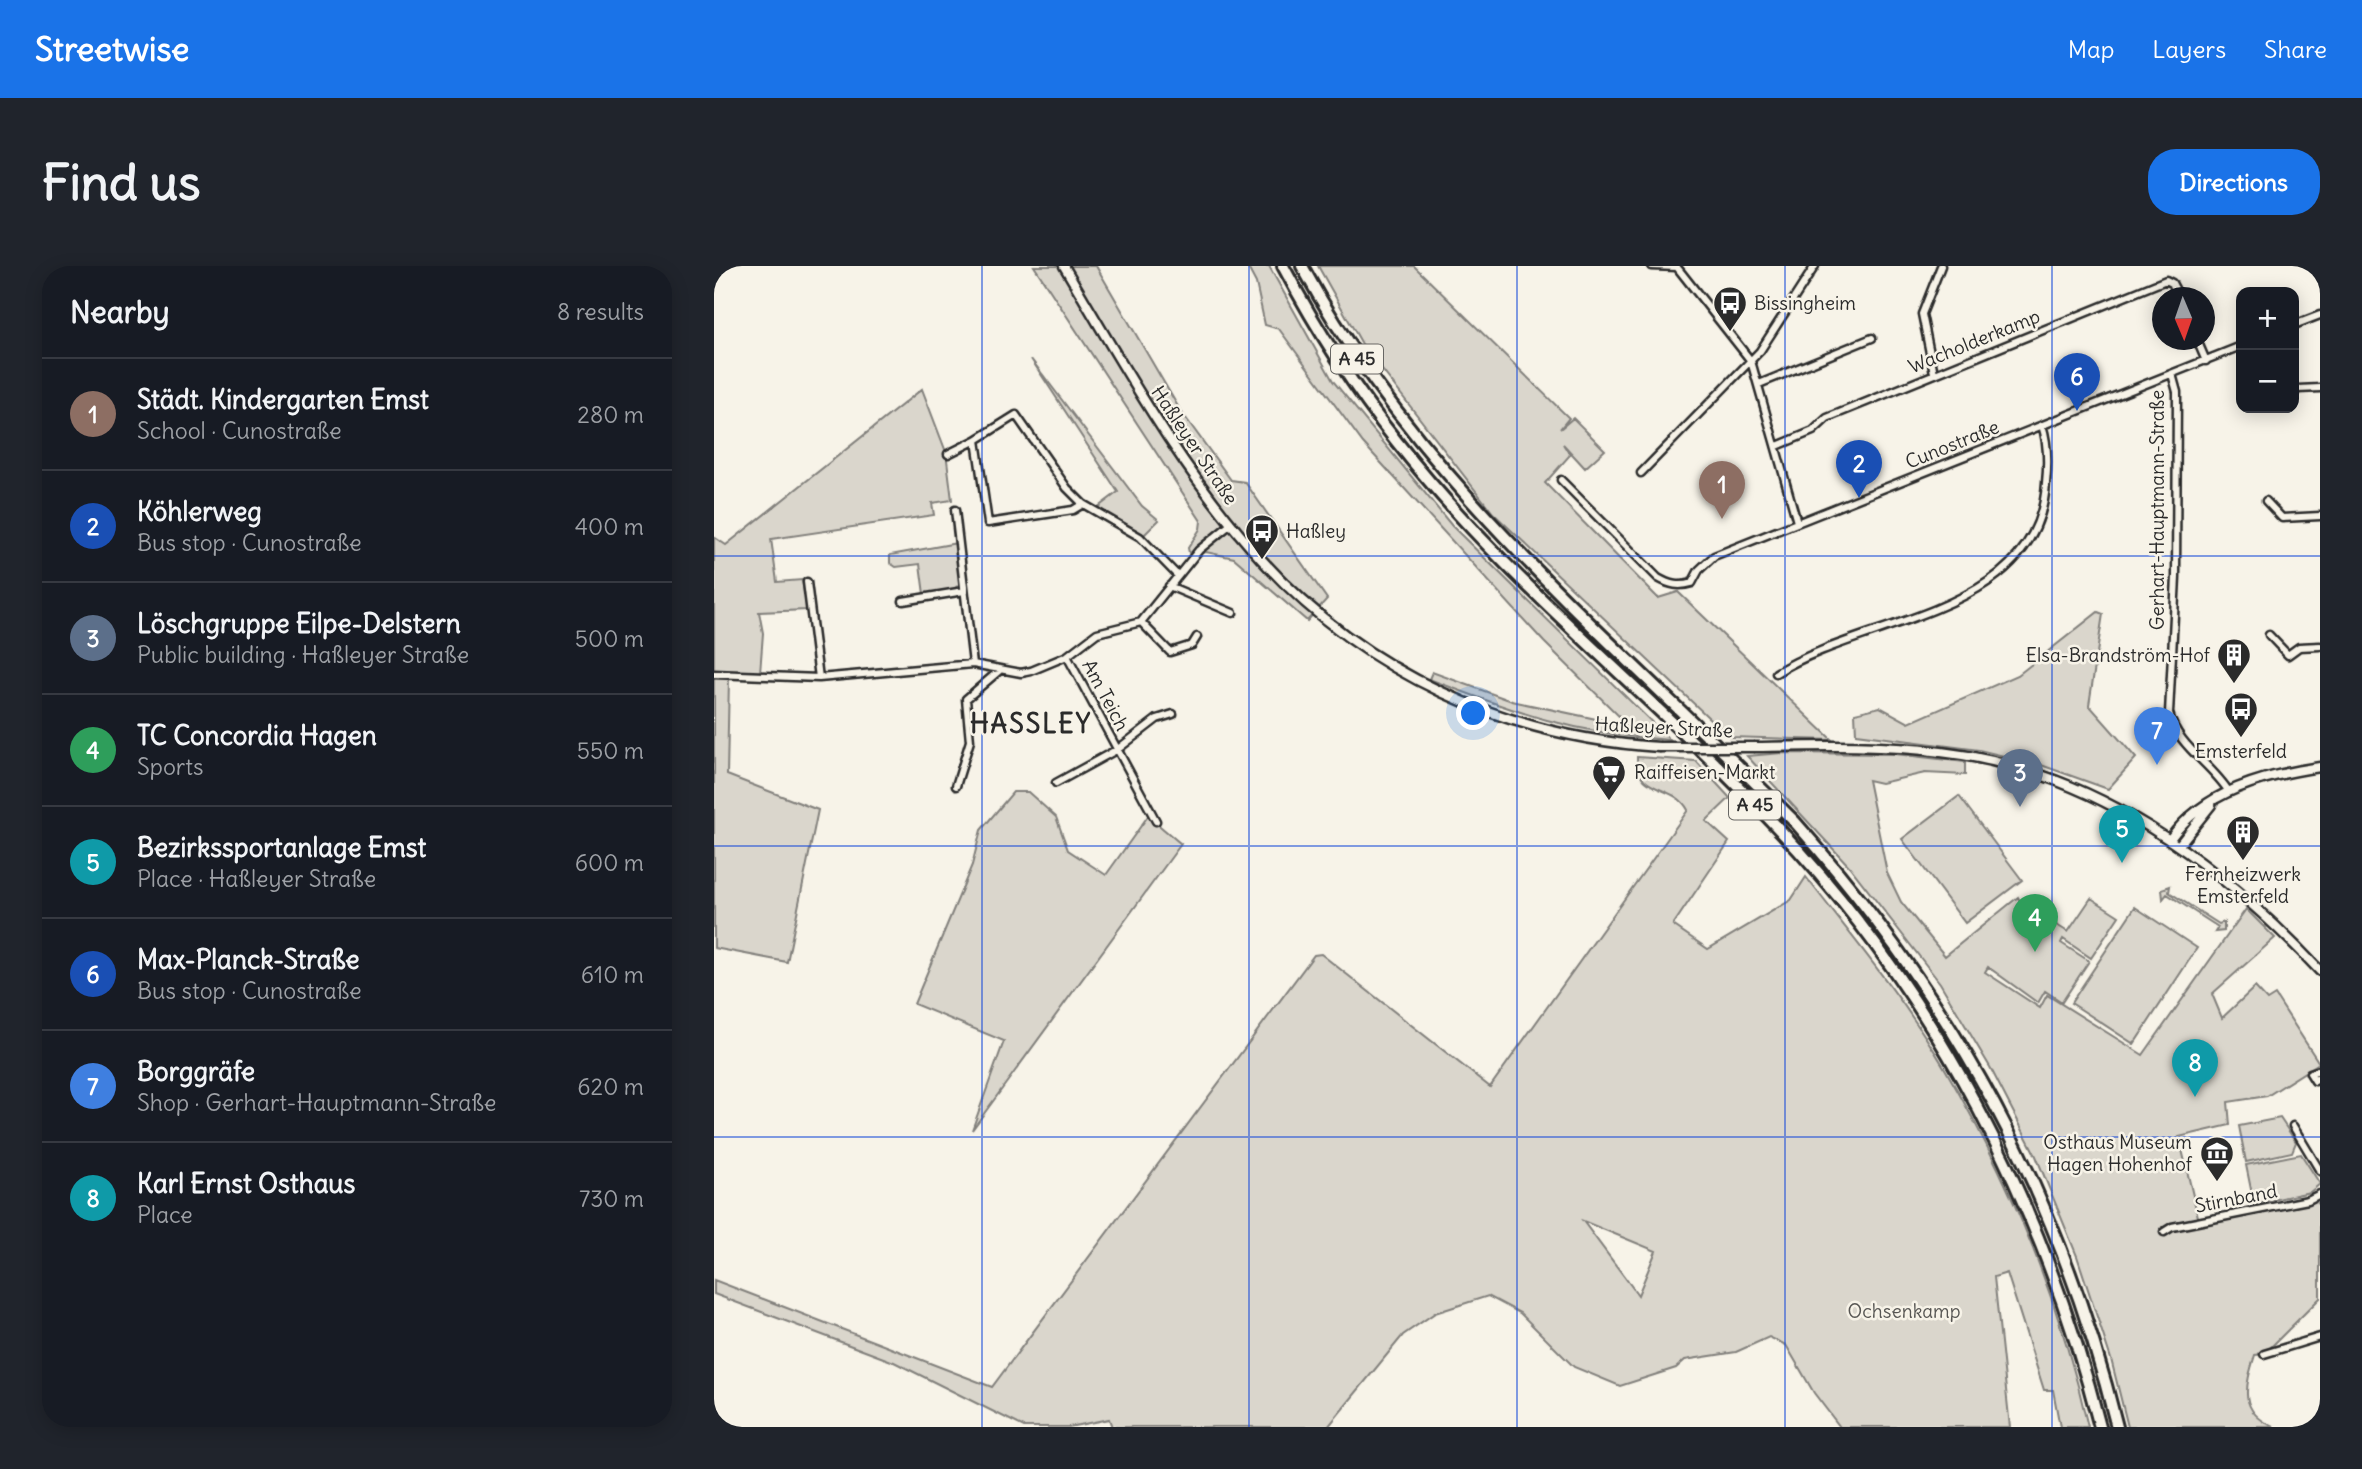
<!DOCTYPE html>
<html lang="en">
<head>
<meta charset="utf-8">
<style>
	:root { --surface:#171b24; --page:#20242c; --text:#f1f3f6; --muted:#9ea1a6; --line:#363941; --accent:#1a73e8 }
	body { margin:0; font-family:Delius,sans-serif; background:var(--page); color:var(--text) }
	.controls { position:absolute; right:21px; top:21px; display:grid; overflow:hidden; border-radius:14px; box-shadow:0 4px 18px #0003 }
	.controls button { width:63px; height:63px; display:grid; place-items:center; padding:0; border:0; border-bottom:2px solid var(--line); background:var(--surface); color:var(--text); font:35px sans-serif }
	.compass { position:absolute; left:1438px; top:21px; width:63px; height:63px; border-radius:50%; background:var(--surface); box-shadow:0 4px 18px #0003; rotate:178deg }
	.you { position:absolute; left:760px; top:448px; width:24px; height:24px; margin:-18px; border:5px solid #fff; border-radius:50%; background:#1a73e8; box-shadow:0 0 0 10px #1a73e833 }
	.badge { display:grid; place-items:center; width:46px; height:46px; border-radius:50%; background:var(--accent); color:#fff; font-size:23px; font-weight:700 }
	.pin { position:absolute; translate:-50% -58px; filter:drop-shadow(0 2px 4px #0008) }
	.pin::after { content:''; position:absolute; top:37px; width:24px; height:21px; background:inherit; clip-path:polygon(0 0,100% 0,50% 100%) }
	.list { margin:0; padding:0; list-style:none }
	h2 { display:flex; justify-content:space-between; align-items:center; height:91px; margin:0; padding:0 28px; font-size:30px }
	h2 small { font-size:23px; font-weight:400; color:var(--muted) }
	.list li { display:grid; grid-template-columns:46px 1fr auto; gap:21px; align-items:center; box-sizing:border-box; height:112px; padding:0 28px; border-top:2px solid var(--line) }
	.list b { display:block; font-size:26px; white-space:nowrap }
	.list p { margin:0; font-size:23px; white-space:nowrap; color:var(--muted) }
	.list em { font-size:23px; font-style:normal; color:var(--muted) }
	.map { position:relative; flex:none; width:1606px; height:1161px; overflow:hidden; border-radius:28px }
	header { display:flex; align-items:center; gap:42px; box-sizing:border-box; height:98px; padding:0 35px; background:var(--accent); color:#fff }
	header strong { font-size:33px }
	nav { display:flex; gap:38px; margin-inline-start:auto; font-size:24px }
	.intro { display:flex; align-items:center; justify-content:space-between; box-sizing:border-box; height:168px; padding:0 42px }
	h1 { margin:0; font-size:49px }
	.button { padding:18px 32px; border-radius:28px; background:var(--accent); color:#fff; font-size:24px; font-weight:700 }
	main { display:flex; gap:42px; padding:0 42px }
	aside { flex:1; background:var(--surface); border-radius:28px; box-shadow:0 4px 18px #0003 }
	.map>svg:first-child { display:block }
	.green { fill:#dad6cc; stroke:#82807c; stroke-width:2; fill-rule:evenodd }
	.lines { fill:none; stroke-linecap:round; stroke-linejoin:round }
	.street-casing { stroke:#2b2b2b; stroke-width:11 }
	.secondary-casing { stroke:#2b2b2b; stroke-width:13 }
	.highway-casing { stroke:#2b2b2b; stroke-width:16 }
	.street { stroke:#f7f3e8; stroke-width:6 }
	.secondary { stroke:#f7f3e8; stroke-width:8 }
	.highway { stroke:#f7f3e8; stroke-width:10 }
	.secondary-bridge-casing { stroke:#2b2b2b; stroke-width:13; stroke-linecap:butt }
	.secondary-bridge { stroke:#f7f3e8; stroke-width:8 }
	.grid { fill:none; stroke:#1d4ed8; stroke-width:2; stroke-opacity:0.55 }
	.labels { text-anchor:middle; stroke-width:5; stroke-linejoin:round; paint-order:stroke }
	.shield { fill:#f7f3e8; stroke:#686764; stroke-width:2 }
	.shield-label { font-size:18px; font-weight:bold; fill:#2b2b2b }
	.poi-label { font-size:19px; fill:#2b2b2b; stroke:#f7f3e8; text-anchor:start }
	.street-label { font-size:19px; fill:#2b2b2b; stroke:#f7f3e8 }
	.park-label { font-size:19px; fill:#575653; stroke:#f7f3e8 }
	.district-label { font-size:26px; font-weight:bold; letter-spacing:2px; fill:#2b2b2b; stroke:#f7f3e8 }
</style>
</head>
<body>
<header>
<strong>Streetwise</strong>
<nav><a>Map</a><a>Layers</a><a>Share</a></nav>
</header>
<div class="intro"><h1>Find us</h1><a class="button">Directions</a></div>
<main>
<aside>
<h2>Nearby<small>8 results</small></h2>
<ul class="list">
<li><span class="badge" style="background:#8d6e63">1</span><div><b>Städt. Kindergarten Emst</b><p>School · Cunostraße</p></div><em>280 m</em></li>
<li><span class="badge" style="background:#1a4fb4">2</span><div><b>Köhlerweg</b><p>Bus stop · Cunostraße</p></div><em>400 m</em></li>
<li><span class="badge" style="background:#5c6f8a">3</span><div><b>Löschgruppe Eilpe-Delstern</b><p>Public building · Haßleyer Straße</p></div><em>500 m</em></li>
<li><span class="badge" style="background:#2e9e5b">4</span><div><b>TC Concordia Hagen</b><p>Sports</p></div><em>550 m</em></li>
<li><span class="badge" style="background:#0f9aa8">5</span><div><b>Bezirkssportanlage Emst</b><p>Place · Haßleyer Straße</p></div><em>600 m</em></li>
<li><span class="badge" style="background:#1a4fb4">6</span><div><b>Max-Planck-Straße</b><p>Bus stop · Cunostraße</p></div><em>610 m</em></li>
<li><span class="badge" style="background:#3f7fe0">7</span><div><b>Borggräfe</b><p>Shop · Gerhart-Hauptmann-Straße</p></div><em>620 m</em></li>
<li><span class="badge" style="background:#0f9aa8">8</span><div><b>Karl Ernst Osthaus</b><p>Place</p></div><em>730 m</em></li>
</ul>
</aside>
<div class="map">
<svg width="1606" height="1161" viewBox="0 0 1606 1161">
	<rect width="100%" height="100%" fill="#f7f3e8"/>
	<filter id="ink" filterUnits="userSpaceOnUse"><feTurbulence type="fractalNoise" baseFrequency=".0143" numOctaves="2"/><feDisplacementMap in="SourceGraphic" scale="14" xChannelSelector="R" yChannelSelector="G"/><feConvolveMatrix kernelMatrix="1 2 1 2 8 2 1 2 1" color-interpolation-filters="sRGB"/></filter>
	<g filter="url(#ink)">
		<path class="green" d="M 320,0 L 382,0 L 466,144 L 517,214 L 531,216 L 613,333 L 593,355 L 520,292 L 492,286 L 475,287 L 474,282 L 486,263 L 487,255 Z
			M 533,0 L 555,0 L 619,115 L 738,260 L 956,474 C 863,469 801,446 715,413 L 718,406 L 798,435 L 915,460 L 830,376 L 649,177 L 565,63 L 551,59 L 542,17 Z
			M 604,0 L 700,0 L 855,152 L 846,163 L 859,152 L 891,184 L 871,202 L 849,178 L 856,189 L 831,217 L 944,332 L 964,326 L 1118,474 L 1015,471 L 779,247 L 648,78 Z
			M 317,93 L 428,240 L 445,254 L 430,269 L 383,242 L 404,226 Z
			M 208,123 L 232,186 L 238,234 L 218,237 L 220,249 L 57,273 L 63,316 L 88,314 L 93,344 L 45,346 L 49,367 L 46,407 L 0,404 L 0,271 L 12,279 Z
			M 243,277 L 247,317 L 240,323 L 210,328 L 206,298 L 182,301 L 176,297 L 176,289 Z
			M 1384,346 L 1389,348 L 1375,439 L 1422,492 L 1394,523 L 1327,499 L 1265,484 L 1142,468 L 1141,447 L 1166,441 L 1195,457 L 1304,409 Z
			M 0,411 L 15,412 L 13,509 L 104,544 L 73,696 L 0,682 Z
			M 1068,487 L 1181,488 L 1251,496 L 1251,509 L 1211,507 L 1167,517 L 1154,514 L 1173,607 L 1187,636 L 1231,690 L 1304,631 L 1307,637 L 1354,666 L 1377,632 L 1405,650 L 1377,692 L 1349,673 L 1347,677 L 1375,695 L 1348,736 L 1331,725 L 1324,737 L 1274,701 L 1271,706 L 1326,742 L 1333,729 L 1429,789 L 1532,643 L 1561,672 L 1498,728 L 1508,752 L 1541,721 L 1553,734 L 1561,729 L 1605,797 L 1553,830 L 1514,836 L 1516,859 L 1465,871 L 1485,955 L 1600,932 L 1606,940 L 1606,1032 L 1550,1088 L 1541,1089 C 1531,1121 1524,1145 1560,1161 L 1414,1161 L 1397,1093 L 1363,990 L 1322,890 L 1276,801 L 1226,717 L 1135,600 L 1033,490 Z
			M 923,491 L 982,495 L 1016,532 L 992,555 L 1015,576 L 959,659 L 994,683 L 1077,634 L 1092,611 C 1140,673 1190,733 1230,801 C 1295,912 1346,1035 1374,1161 L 1346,1161 L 1339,1124 L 1330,1124 L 1293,1007 L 1280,1011 L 1296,1161 L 1126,1161 L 1100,1127 L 1072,1079 L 1055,1071 L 1022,1086 L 971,1094 L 962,1102 L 906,1120 L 860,1101 L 806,1047 L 774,1030 L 721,1047 L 689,1069 L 614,1161 L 398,1161 L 395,1153 L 355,1161 L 310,1161 L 180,1096 L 0,1028 L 0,1014 L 278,1121 L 600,689 L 607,688 L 776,821 L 974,544 C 960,517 922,530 923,491 ZM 869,955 L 942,985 L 924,1029 Z
			M 299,526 L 314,526 L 342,551 L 354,584 L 392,609 L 434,550 L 467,578 L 258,864 L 290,775 L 200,738 L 258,599 L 267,564 Z
			M 1245,530 L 1308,614 L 1251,657 L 1188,573 Z
			M 1456,620 L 1455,626 L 1505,658 L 1510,656 L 1510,665 L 1501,666 L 1504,661 L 1453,628 L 1449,633 L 1448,623 Z
			M 1421,641 L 1483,682 L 1420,778 L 1357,737 Z
			M 1566,852 L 1582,876 L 1578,886 L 1532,896 L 1525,860 Z
			M 1587,888 L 1606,918 L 1596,926 L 1540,938 L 1532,899 Z"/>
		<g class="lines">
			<g class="street-casing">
				<path id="street" d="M 938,0 L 963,1
					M 962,0 L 1037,95 L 1083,256
					M 1580,59 L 1606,49
					M 1483,74 L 1492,95
					M 1220,107 L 1208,48 L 1227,0
					M 1458,108 L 1463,126 L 1462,311 L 1455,447 C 1463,480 1498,498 1515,526
					M 1045,118 L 1158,72
					M 1580,127 L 1584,123 L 1606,122
					M 1063,180 L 1099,165 L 1113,152 L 1452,14 L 1458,17 L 1466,32
					M 234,188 L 262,174
					M 927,207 L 1046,85 L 1101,0
					M 847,214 L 944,312 C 956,319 965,321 978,317 L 985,304 L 1000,290 L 1527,80
					M 1552,235 L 1568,252 L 1606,250
					M 369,238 L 359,244 L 274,257 L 262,174 L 302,149 L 353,222 L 369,238 L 426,271 L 463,309
					M 241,244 L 259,398
					M 93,316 L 105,412
					M 455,320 L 519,347
					M 189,335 L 250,325
					M 427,356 L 456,386 L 478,379 L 483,371
					M 1555,369 L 1574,389 L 1585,381 L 1606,380
					M 353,390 L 442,555
					M 1062,407 C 1151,351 1325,349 1332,217 C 1334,198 1334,177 1328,159
					M 0,408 L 105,412 L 259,398 L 307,407 L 317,405 L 353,390 L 383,367 L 427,356 L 485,284 L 517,258
					M 342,517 L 404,483 L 443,453 L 459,448
					M 242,520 L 256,475 L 252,433 L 286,404
					M 1606,804 L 1596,807 L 1601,815 L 1606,811
					M 1579,860 L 1606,905
					M 1450,966 L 1458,961 L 1594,934 L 1606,928
					M 1550,1088 L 1606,1071"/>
			</g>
			<g class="secondary-casing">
				<path id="secondary" d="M 350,0 C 410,101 468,207 548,294 C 652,408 793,471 945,481
					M 1041,481 C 1103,480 1165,478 1227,486 C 1380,504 1503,595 1606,705
					M 1456,573 C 1490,525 1551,509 1606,501
					M 1465,579 L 1497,539"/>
			</g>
			<g class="highway-casing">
				<path id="highway" d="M 569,0 C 602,62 639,121 683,176 C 795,319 941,430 1064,562 C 1223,730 1329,938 1386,1161
					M 588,0 C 707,221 906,380 1081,556 C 1241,736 1345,927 1403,1161"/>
			</g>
			<use href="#street" class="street"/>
			<use href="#secondary" class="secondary"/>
			<use href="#highway" class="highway"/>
			<g class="secondary-bridge-casing">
				<path id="secondary-bridge" d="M 945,481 L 1041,481"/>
			</g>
			<use href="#secondary-bridge" class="secondary-bridge"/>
		</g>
	</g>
	<path class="grid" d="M 268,0 L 268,1161M 535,0 L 535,1161M 803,0 L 803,1161M 1071,0 L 1071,1161M 1338,0 L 1338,1161M 0,290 L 1606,290M 0,580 L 1606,580M 0,871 L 1606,871"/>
	<defs>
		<g id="bus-pin" transform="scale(1.75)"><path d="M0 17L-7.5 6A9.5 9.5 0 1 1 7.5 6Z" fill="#2b2b2b" stroke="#f7f3e8"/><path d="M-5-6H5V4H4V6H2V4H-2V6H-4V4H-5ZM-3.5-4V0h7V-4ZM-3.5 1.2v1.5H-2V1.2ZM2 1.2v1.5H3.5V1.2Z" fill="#fff"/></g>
		<g id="building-pin" transform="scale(1.75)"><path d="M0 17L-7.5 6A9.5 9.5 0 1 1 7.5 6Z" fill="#2b2b2b" stroke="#f7f3e8"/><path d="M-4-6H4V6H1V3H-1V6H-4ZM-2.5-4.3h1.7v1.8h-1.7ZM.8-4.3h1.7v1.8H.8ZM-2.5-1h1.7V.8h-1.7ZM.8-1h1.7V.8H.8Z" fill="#fff"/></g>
		<g id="supermarket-pin" transform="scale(1.75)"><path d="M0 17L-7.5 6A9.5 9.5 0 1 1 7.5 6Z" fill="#2b2b2b" stroke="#f7f3e8"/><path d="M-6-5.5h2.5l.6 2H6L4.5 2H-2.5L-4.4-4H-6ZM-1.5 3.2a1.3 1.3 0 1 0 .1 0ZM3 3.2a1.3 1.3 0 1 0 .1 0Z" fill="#fff"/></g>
		<g id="museum-pin" transform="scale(1.75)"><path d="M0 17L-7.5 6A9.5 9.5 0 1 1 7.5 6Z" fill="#2b2b2b" stroke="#f7f3e8"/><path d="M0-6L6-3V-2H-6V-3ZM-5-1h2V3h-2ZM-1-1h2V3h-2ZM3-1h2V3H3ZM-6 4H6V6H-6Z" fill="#fff"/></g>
	</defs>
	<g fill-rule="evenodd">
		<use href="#bus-pin" x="1016" y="37"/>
		<use href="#bus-pin" x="548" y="265"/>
		<use href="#building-pin" x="1520" y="389"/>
		<use href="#bus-pin" x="1527" y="443"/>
		<use href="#supermarket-pin" x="895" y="506"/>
		<use href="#building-pin" x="1529" y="566"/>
		<use href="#museum-pin" x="1503" y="887"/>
	</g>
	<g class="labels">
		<g class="shield">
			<rect x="617" y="78.5" width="52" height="29" rx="5"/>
			<rect x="1015" y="524.5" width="52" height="29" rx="5"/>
		</g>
		<g class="shield-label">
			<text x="643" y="99">A 45</text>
			<text x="1041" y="545">A 45</text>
		</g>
		<g class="poi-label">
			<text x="1040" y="44">Bissingheim</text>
			<text x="572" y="272">Haßley</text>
			<text x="1496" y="396" text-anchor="end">Elsa-Brandström-Hof</text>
			<text x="1527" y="492" text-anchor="middle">Emsterfeld</text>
			<text x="920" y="513">Raiffeisen-Markt</text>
			<text x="1529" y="615" text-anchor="middle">Fernheizwerk<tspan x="1529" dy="22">Emsterfeld</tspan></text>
			<text x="1478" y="883" text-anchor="end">Osthaus Museum<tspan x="1478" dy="22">Hagen Hohenhof</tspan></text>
		</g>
		<g class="street-label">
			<text transform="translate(1260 75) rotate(-22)" y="7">Wacholderkamp</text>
			<text transform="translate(1238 178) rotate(-22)" y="7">Cunostraße</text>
			<text transform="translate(481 179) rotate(56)" y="7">Haßleyer Straße</text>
			<text transform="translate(1443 244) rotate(-90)" y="7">Gerhart-Hauptmann-Straße</text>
			<text transform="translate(392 429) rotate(62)" y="7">Am Teich</text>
			<text transform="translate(950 461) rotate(3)" y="7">Haßleyer Straße</text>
			<text transform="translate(1522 932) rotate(-11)" y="7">Stirnband</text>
		</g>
		<g class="park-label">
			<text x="1190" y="1052">Ochsenkamp</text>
		</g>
		<g class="district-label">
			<text x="317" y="467">HASSLEY</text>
		</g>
	</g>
</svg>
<div class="controls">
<button>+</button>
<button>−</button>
</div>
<svg class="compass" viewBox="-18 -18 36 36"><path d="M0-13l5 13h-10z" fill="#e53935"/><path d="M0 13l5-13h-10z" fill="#9ea1a6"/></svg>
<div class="you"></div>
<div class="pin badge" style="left:1008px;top:253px;background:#8d6e63">1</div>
<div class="pin badge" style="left:1145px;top:232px;background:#1a4fb4">2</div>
<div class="pin badge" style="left:1306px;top:541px;background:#5c6f8a">3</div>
<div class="pin badge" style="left:1321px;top:686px;background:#2e9e5b">4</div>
<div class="pin badge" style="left:1408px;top:597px;background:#0f9aa8">5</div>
<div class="pin badge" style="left:1363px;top:145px;background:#1a4fb4">6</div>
<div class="pin badge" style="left:1443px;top:499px;background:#3f7fe0">7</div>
<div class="pin badge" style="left:1481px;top:831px;background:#0f9aa8">8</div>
</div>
</main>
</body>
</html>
